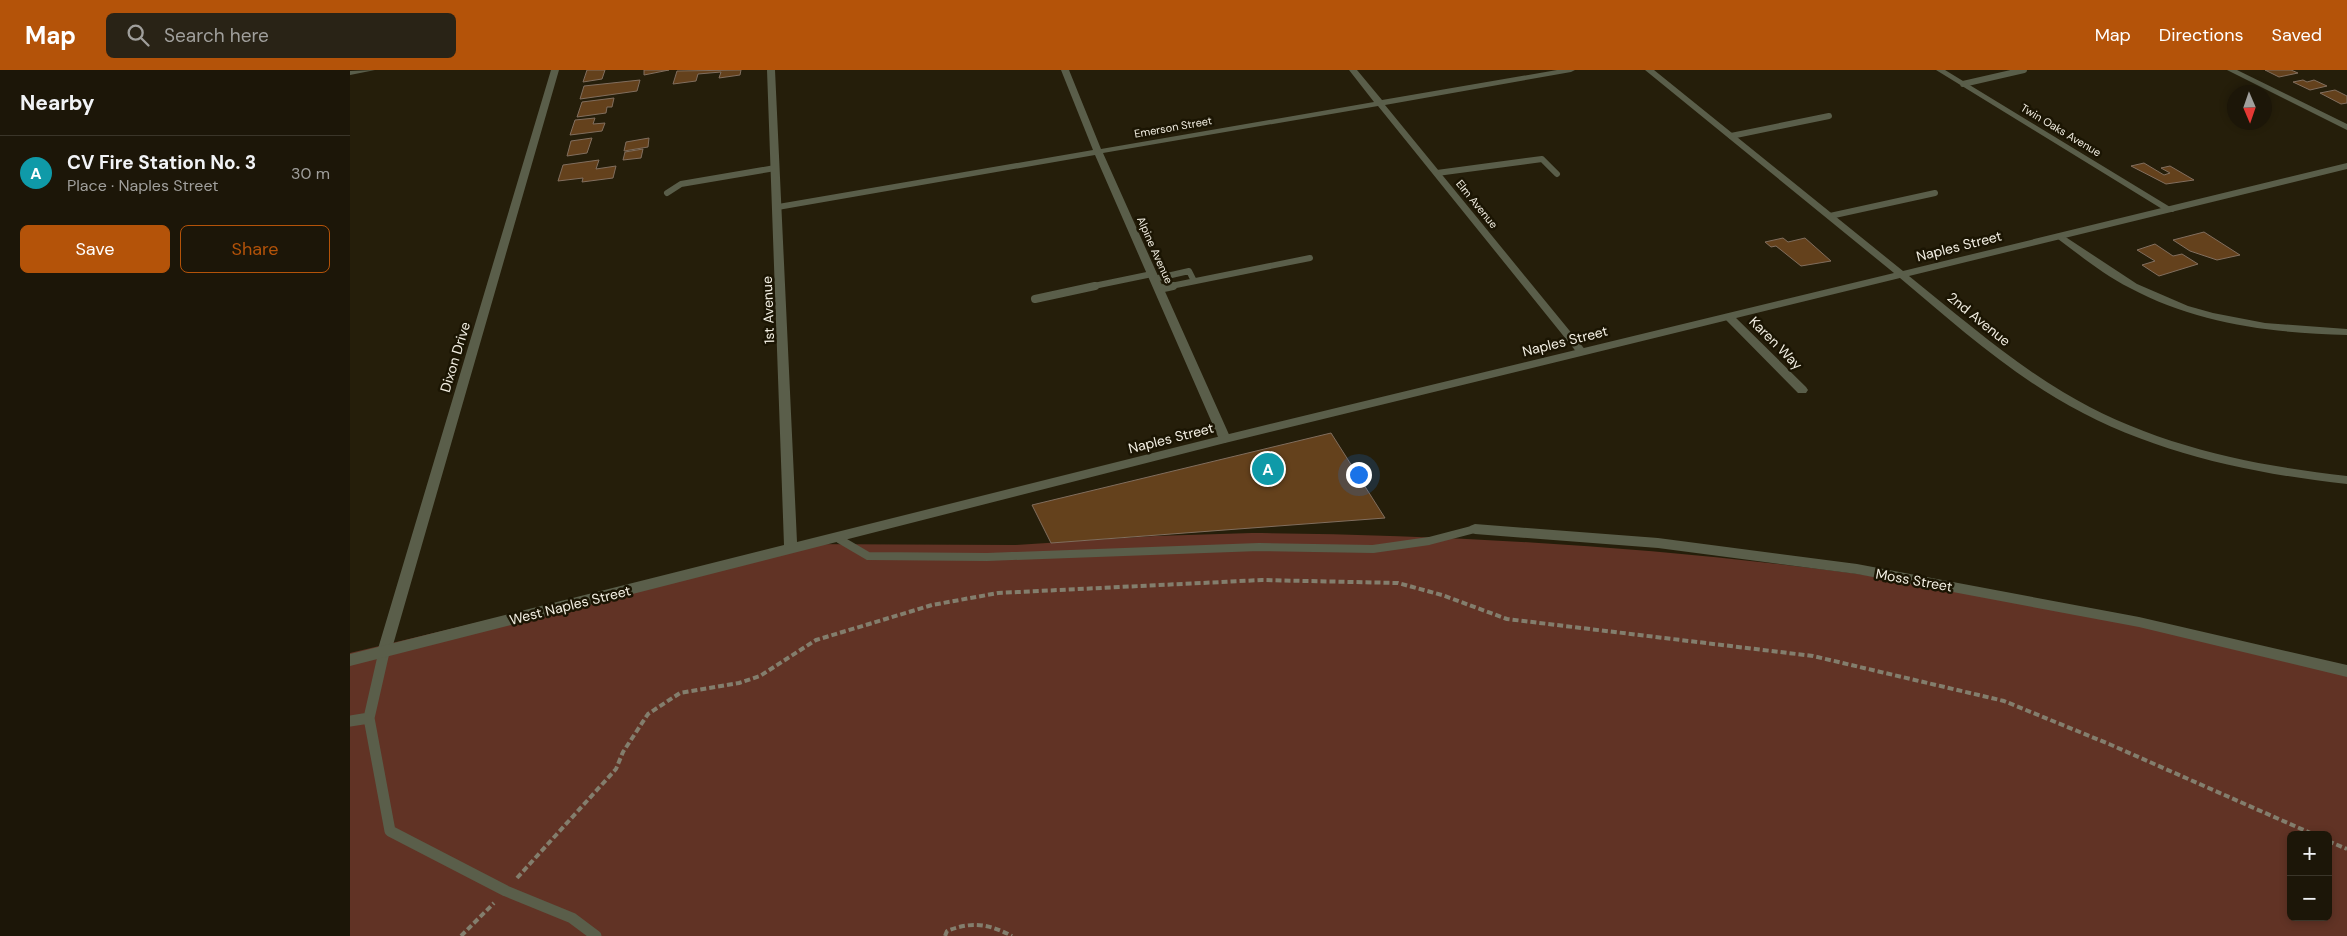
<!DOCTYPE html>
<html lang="en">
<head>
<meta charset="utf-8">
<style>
	:root { --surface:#1c1608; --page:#292316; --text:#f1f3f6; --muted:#a09f9c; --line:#3a3529; --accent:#b45309 }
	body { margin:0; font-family:"DM Sans",sans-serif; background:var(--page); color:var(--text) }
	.controls { position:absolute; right:15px; bottom:15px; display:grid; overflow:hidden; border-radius:8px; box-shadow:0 2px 8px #0003 }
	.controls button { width:45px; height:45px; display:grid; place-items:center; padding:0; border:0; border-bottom:1px solid var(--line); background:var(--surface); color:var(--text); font:25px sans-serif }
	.compass { position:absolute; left:1877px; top:15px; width:45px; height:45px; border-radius:50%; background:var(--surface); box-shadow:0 2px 8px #0003; rotate:178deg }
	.you { position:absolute; left:1008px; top:404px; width:18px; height:18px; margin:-12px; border:4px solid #fff; border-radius:50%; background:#1a73e8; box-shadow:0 0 0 8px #1a73e833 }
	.badge { display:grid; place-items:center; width:32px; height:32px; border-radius:50%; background:var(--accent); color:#fff; font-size:16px; font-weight:700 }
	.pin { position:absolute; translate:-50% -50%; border:2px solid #fff; box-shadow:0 1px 5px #0006 }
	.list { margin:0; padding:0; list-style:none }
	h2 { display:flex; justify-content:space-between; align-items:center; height:65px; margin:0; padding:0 20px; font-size:21px }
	h2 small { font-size:16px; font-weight:400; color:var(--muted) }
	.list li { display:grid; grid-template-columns:32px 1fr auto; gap:15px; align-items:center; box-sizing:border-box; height:75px; padding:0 20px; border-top:1px solid var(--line) }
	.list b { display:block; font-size:19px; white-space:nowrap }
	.list p { margin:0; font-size:16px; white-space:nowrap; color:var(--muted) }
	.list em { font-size:16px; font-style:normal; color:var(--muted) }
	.actions { display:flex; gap:10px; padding:15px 20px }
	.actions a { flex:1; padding:11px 0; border:1px solid var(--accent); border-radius:8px; text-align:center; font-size:18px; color:var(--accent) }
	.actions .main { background:var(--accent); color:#fff }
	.icon { flex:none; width:28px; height:28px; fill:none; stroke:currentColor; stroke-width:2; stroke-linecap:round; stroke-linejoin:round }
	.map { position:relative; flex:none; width:1997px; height:866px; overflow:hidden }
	header { display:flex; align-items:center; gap:30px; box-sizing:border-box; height:70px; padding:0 25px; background:var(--accent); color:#fff }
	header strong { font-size:24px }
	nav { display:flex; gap:28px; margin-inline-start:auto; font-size:18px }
	.search { width:350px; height:45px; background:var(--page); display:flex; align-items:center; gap:12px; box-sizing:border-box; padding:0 18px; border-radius:8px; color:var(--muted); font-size:19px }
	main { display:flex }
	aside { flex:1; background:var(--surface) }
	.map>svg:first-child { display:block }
	.green { fill:#613325; fill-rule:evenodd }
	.building { fill:#64411c; stroke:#816e5e }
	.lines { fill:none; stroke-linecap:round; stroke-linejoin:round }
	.path { stroke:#837e6d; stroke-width:4; stroke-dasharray:6 3; stroke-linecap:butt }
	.service-far2 { stroke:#5a5e4a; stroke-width:6 }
	.service-far1 { stroke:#5a5e4a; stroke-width:8 }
	.service { stroke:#5a5e4a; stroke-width:11 }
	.minor { fill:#5a5e4a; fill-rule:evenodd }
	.tertiary { fill:#5a5e4a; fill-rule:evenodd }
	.labels { text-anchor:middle; stroke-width:5; stroke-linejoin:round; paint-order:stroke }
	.far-street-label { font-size:11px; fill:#f3efe3; stroke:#1b1503 }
	.street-label { font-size:14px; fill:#f3efe3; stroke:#1b1503 }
</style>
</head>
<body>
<header>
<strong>Map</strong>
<div class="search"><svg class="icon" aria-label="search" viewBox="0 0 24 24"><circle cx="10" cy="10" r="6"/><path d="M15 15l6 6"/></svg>Search here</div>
<nav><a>Map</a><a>Directions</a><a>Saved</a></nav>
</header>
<main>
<aside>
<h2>Nearby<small></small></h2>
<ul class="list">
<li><span class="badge" style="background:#0f9aa8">A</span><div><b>CV Fire Station No. 3</b><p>Place · Naples Street</p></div><em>30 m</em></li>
</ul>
<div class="actions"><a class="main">Save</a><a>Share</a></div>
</aside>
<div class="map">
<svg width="1997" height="866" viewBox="0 0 1997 866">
	<rect width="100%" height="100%" fill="#251e0a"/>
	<path class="green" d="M 902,463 C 1128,465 1354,480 1578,514 C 1719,536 1858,570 1997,601 L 1997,866 L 0,866 L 0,583 L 365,496 L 440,474 L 666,475 L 805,466 ZM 1941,765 L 1978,765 L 1978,847 L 1941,847 Z"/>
	<path class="building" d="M 237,0 L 255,0 L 252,9 L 233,12 Z
		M 294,0 L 319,0 L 294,5 Z
		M 391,0 L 390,5 L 369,8 L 371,2 L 348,4 L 346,11 L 323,14 L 327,1 Z
		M 1915,0 L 1941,0 L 1948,3 L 1929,7 Z
		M 290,10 L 287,21 L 230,29 L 234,16 Z
		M 1953,10 L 1957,12 L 1964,10 L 1977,16 L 1960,20 L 1943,12 Z
		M 1985,20 L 1997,26 L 1997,33 L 1991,34 L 1970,23 Z
		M 264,28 L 262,37 L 257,37 L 256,43 L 227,47 L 232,32 Z
		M 245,48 L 243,54 L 255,53 L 252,61 L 220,65 L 225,50 Z
		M 242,68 L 237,83 L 217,86 L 221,71 Z
		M 299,68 L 298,77 L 274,81 L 276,72 Z
		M 293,79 L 291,88 L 273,90 L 275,82 Z
		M 249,90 L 246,99 L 266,96 L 263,108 L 232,112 L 233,108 L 208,111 L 213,95 Z
		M 1794,93 L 1814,105 L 1820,103 L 1811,98 L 1820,96 L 1844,110 L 1816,114 L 1781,96 Z
		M 1854,162 L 1890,185 L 1867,190 L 1840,181 L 1823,170 Z
		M 1433,168 L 1438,172 L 1455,168 L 1481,191 L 1451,196 L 1426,176 L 1421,177 L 1415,172 Z
		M 1805,174 L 1823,186 L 1832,184 L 1848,194 L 1809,206 L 1792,195 L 1805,191 L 1787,180 Z
		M 981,363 L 1035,448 L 701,473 L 682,435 Z"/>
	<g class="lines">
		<path class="path" d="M 1978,771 L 1997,779
			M 167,808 L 266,699 L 273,682 L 298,644 L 330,623 L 389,613 L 410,606 L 466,570 L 582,535 L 648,523 L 912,510 L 1048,513 L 1092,525 L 1157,549 L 1463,586 L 1654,631 L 1759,674 L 1965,765
			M 111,866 L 144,833
			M 595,866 L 597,861 C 622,851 639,854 662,866"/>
		<path class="service-far2" d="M 1613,14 L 1674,0
			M 1381,66 L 1479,46
			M 1087,103 L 1192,89 L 1207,104
			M 317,123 L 331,114 L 425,98
			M 1480,146 L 1585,123
			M 804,209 L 839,201 L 844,211
			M 739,217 L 802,204
			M 816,217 L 960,188"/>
		<path class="service-far1" d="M 809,219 L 823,216
			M 685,229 L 745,216
			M 489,469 L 518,486 L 637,487 L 909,477 L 1023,479 L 1079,471 L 1125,459"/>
		<path class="service" d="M 34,582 L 19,648 L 40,761 L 156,821 L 222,848 L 246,866
			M 0,651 L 19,648"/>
		<path class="minor" d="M 201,0 L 209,0 L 41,582 L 39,586 L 34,588 L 29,586 L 27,582 Z
			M 711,0 L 719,0 L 751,79 L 1024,32 L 999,0 L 1007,0 L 1032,30 L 1207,0 L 1225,0 L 1221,2 L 1035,35 L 1237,282 L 1236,284 L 1228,284 L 1028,36 L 753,83 L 881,369 L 875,373 L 869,369 L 745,85 L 428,140 L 423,137 L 428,134 L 743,80 Z
			M 1586,0 L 1595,0 L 1825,140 L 1823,142 L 1817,142 Z
			M 1877,0 L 1887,0 L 1997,54 L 1997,60 Z
			M 1711,164 L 1787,214 L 1838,236 L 1863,243 L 1915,253 L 1997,259 L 1997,265 C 1922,263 1847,254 1780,218 C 1754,205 1731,186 1708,169 L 1706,167 Z
			M 1379,244 L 1383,245 L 1456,317 L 1458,320 L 1456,323 L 1448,323 L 1375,249 L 1374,247 Z
			M 1125,454 L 1308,468 L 1507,494 L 1789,547 L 1997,595 L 1997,607 L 1789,557 L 1507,504 L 1308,478 L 1125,464 L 1120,462 L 1119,459 L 1120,456 Z"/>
		<path class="tertiary" d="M 25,0 L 0,5 L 0,1 Z
			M 417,0 L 425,0 L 447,472 L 875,365 L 1544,203 L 1295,0 L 1304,0 L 1553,201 L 1997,93 L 1997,99 L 1559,206 C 1609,246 1658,289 1713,322 C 1799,374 1898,395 1997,406 L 1997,414 C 1896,403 1794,381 1706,328 C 1649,294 1600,250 1550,208 L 875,373 L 0,596 L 0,584 L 434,475 Z"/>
	</g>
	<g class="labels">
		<g class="far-street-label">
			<text transform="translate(823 57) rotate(-10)" y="4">Emerson Street</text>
			<text transform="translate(1711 60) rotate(31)" y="4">Twin Oaks Avenue</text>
			<text transform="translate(1127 134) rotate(51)" y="4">Elm Avenue</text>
			<text transform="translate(805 180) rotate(66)" y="4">Alpine Avenue</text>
		</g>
		<g class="street-label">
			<text transform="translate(1609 176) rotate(-14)" y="5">Naples Street</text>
			<text transform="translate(418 240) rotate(-92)" y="5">1st Avenue</text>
			<text transform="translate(1629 249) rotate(39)" y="5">2nd Avenue</text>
			<text transform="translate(1215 271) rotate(-14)" y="5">Naples Street</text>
			<text transform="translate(1426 273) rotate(45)" y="5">Karen Way</text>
			<text transform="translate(105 287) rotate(-73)" y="5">Dixon Drive</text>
			<text transform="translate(821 368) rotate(-14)" y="5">Naples Street</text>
			<text transform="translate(1564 510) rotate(10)" y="5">Moss Street</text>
			<text transform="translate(220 535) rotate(-14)" y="5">West Naples Street</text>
		</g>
	</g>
</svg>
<div class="controls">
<button>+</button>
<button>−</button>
</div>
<svg class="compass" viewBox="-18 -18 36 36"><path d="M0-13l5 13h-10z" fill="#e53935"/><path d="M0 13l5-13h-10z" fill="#a09f9c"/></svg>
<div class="you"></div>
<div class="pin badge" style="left:918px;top:399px;background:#0f9aa8">A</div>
</div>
</main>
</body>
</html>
